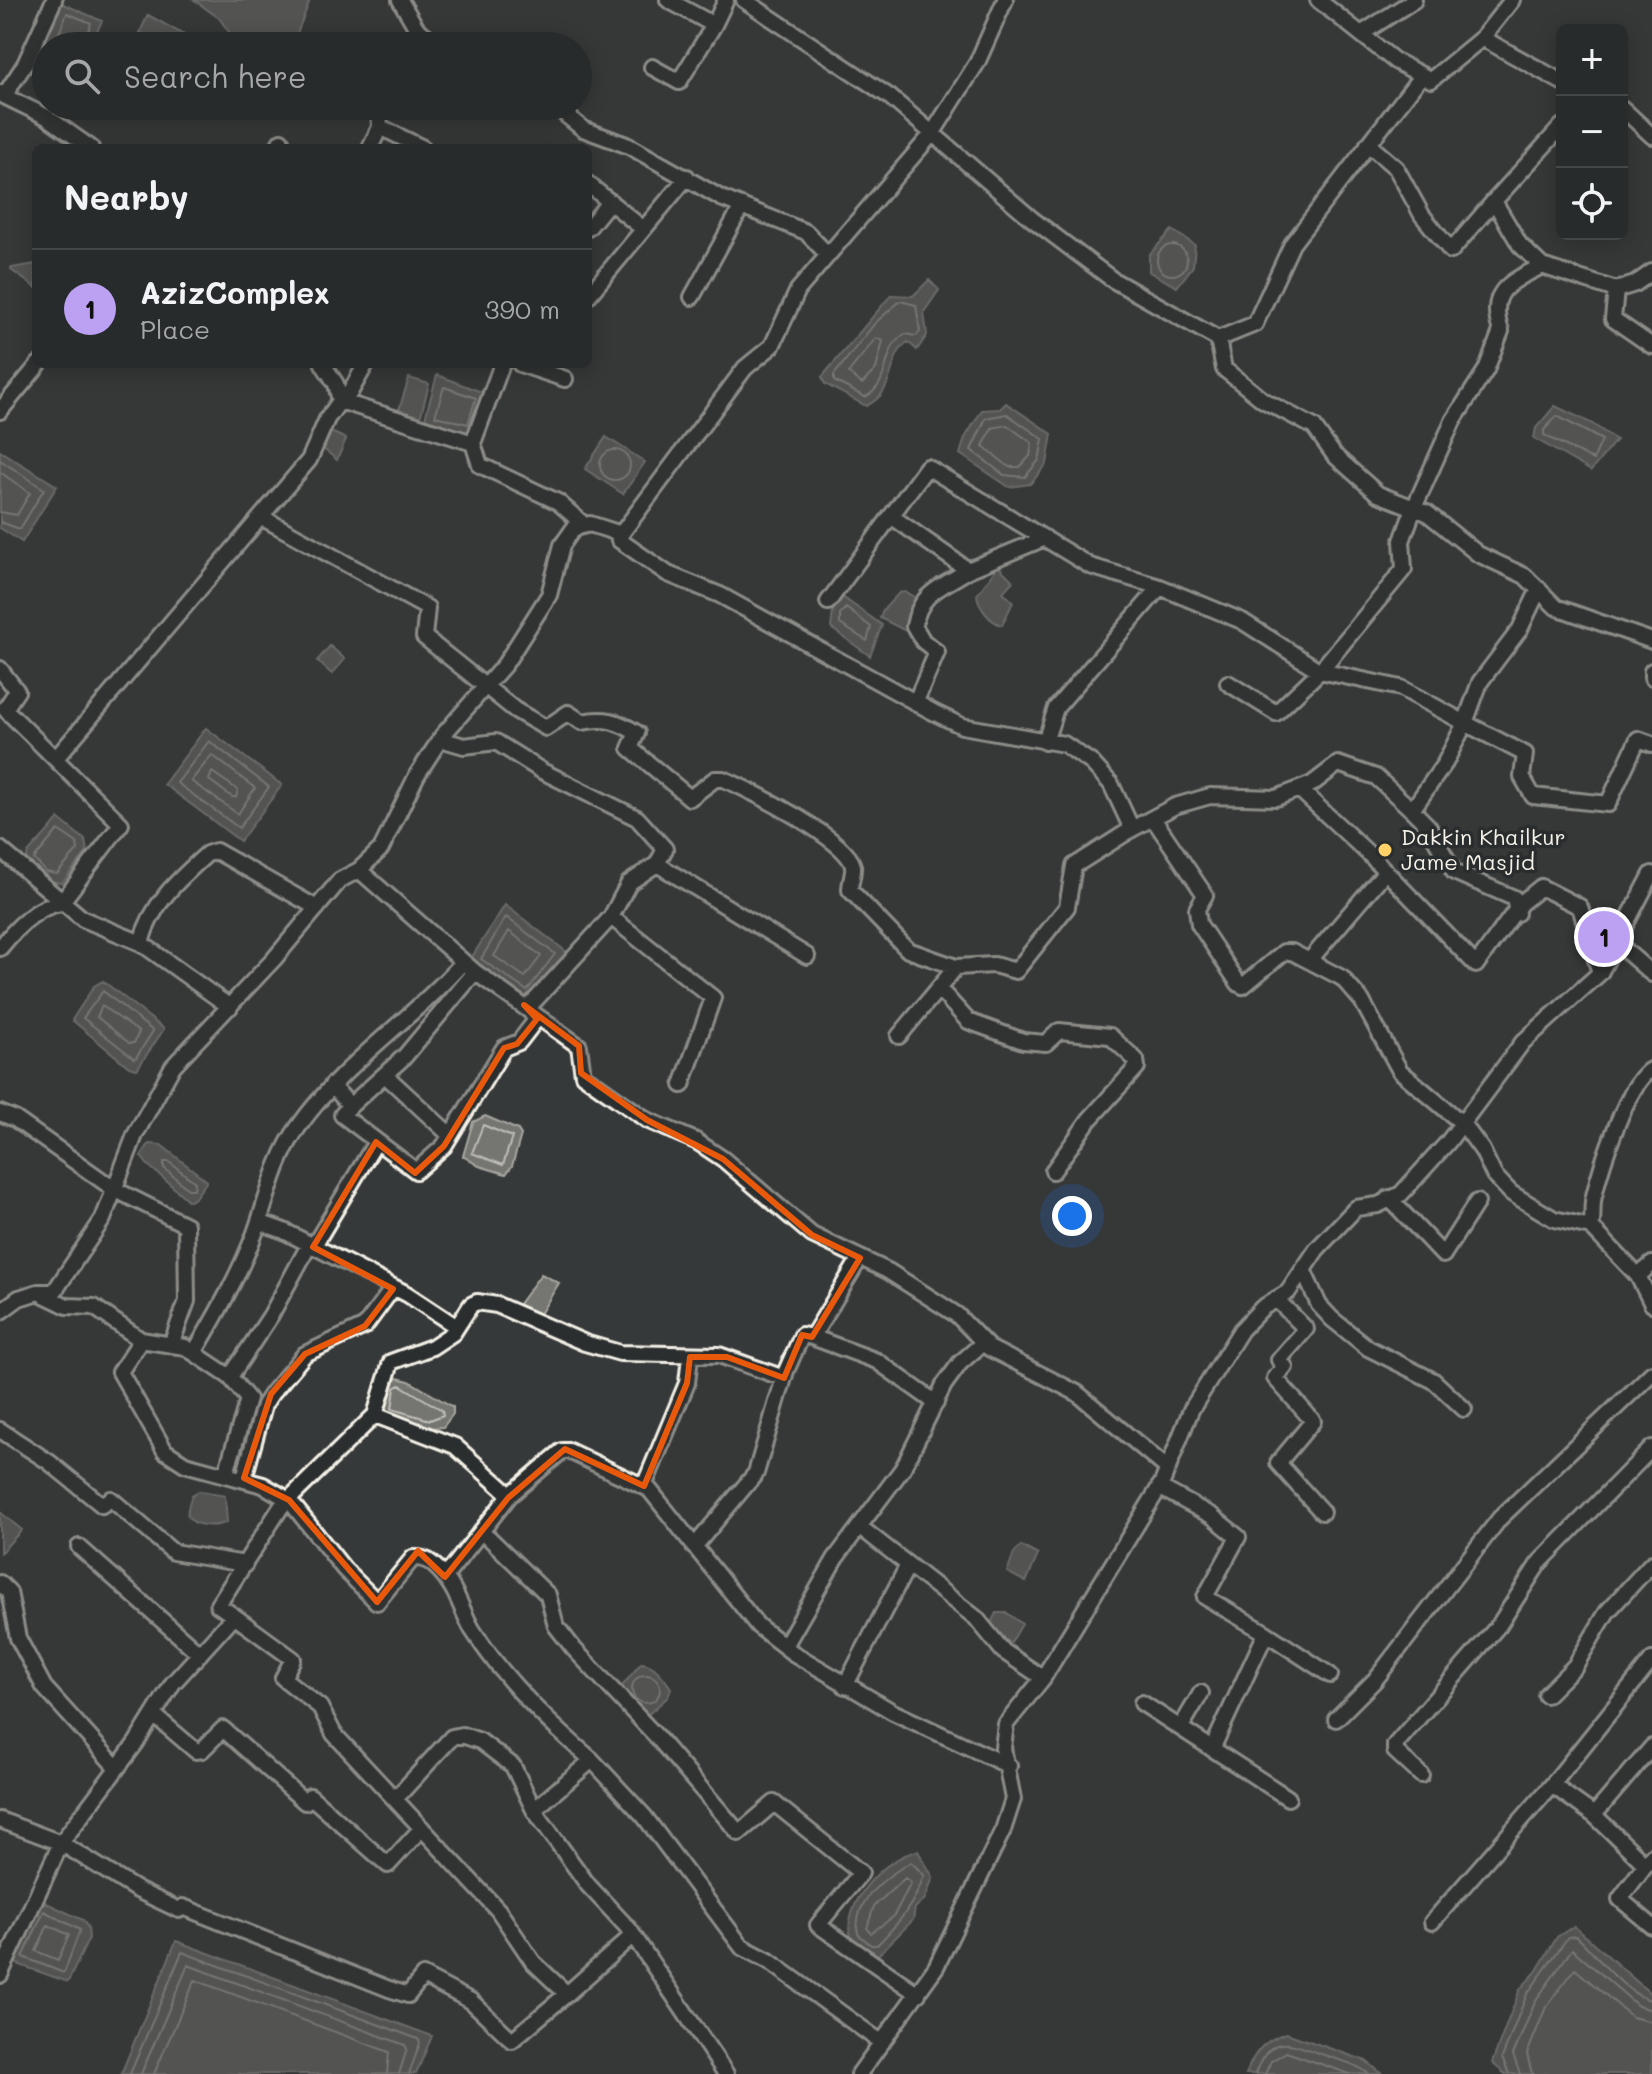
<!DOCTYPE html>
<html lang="en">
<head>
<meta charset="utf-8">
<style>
	:root { --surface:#282b2b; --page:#303333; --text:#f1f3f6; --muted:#a5a7a9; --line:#444747; --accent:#bca0f2 }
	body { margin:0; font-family:Mali,sans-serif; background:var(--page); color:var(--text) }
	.controls { position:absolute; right:24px; top:24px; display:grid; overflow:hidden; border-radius:12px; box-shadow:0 4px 20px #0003 }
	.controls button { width:72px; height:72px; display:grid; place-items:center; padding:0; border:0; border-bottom:2px solid var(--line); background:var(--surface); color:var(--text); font:40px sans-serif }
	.you { position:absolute; left:1072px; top:1216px; width:28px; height:28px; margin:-20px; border:6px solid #fff; border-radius:50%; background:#1a73e8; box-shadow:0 0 0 12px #1a73e833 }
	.badge { display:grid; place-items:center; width:52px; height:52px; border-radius:50%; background:var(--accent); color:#111; font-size:26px; font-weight:700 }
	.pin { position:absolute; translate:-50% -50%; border:4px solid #fff; box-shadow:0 2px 8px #0006 }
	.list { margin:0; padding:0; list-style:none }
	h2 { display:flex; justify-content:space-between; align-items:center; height:104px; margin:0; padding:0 32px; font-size:34px }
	h2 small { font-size:26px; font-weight:400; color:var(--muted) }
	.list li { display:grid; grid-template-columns:52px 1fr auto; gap:24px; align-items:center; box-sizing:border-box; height:120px; padding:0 32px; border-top:2px solid var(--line) }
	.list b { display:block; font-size:30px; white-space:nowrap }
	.list p { margin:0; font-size:26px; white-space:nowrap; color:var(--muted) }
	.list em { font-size:26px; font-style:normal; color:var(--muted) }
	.icon { flex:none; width:44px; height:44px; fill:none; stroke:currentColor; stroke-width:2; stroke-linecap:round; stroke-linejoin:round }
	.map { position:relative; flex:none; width:1652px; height:2074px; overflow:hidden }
	.search { position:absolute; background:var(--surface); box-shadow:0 4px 20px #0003; left:32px; top:32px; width:560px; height:88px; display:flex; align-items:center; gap:20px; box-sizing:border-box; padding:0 28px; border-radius:44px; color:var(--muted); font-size:30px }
	.panel { position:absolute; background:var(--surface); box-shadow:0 4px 20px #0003; left:32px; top:144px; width:560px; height:224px; border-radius:12px }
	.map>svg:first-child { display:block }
	.water { fill:#757572; stroke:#a8a7a1; stroke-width:2 }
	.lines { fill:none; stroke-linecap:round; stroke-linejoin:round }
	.shore { stroke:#c1bfb9; stroke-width:2 }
	.minor-casing { stroke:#f4f1e8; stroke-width:20 }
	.minor { stroke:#2a2d2e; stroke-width:14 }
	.marked { fill:none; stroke:#e8590c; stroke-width:6; stroke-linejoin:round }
	.poi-dot { fill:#ffd166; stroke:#2a2d2e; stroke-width:3 }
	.labels { text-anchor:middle; stroke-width:7; stroke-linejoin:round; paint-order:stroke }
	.poi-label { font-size:22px; fill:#f4f1e8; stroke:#2a2d2e; text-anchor:start }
</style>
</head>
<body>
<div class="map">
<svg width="1652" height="2074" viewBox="0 0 1652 2074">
	<rect width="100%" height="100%" fill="#363939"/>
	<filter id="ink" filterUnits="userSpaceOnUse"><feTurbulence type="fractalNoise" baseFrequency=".0125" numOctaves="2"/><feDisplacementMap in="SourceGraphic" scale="16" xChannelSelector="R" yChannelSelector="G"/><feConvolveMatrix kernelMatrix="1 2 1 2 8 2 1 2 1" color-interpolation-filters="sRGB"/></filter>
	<g filter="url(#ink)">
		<path class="water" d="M 194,0 L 310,0 L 292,46 L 239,46 L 219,18 Z
			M 61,3 L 102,21 L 90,46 L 44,45 Z
			M 148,15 L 188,37 L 188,46 L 163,46 L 140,32 Z
			M 1172,230 L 1195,245 L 1193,266 L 1177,287 L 1149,272 L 1149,255 Z
			M 36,264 L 36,288 L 11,270 L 11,268 Z
			M 929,280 L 939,290 L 924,312 L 927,335 L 917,350 L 908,342 C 886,357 897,393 866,406 L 825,384 L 822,377 L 891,295 L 913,296 Z
			M 437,375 L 487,394 L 474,434 L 424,422 Z
			M 409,378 L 429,384 L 420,419 L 398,413 Z
			M 1006,403 L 1052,434 L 1047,464 L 1030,484 L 1009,487 L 960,454 L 965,438 L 982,410 L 1000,409 Z
			M 1555,406 L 1591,423 L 1616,440 L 1591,471 L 1534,438 L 1536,428 Z
			M 329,431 L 346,439 L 337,460 L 321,447 Z
			M 606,437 L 645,462 L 623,494 L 585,469 Z
			M 0,451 L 57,486 L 22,542 L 0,528 Z
			M 998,566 L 1013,581 L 1003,592 L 1013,602 L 1002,625 C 990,622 979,608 977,595 Z
			M 905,592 L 918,599 L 913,627 L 906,631 L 880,618 L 883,610 L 899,593 Z
			M 841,596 L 882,625 L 870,656 L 831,628 L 833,611 Z
			M 330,646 L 345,659 L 332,674 L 317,661 Z
			M 206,728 L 282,785 L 240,841 L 164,784 Z
			M 59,819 L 85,840 L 87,852 L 62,883 L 43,880 L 25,863 L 28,853 Z
			M 505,905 L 568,953 L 527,1002 L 470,960 Z
			M 103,981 L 164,1029 L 137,1069 L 129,1067 L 72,1020 L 94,986 Z
			M 485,1116 L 518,1130 L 521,1135 L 512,1166 L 506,1174 L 479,1166 L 463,1156 L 473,1122 Z
			M 149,1144 L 161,1145 L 207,1181 L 194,1199 L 189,1201 L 147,1164 L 141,1156 Z
			M 541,1274 L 559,1283 L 537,1319 L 516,1308 Z
			M 393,1377 L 409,1381 L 453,1407 L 453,1414 L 443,1427 L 430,1428 L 382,1414 Z
			M 199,1491 L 225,1496 L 227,1522 C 217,1527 194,1528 188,1516 C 186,1511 190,1501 192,1495 Z
			M 0,1512 L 22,1530 L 0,1553 Z
			M 1021,1546 L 1038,1555 L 1026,1582 L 1007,1572 L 1014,1553 Z
			M 996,1613 L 1007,1613 L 1022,1624 L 1011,1643 L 992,1632 L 990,1625 Z
			M 641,1663 C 654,1663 664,1678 671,1688 L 668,1697 L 645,1717 L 622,1692 L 623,1685 Z
			M 918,1851 L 933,1877 L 925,1899 L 915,1908 L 913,1920 L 877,1956 L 854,1943 L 851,1937 C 842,1903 885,1857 918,1851 Z
			M 40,1900 L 83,1920 L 88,1928 L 89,1938 L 68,1982 L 17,1964 L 14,1957 Z
			M 1574,1926 L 1652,1995 L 1652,2074 L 1505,2074 L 1492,2063 L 1520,1989 L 1536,1972 L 1557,1937 Z
			M 176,1941 L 432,2036 L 416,2074 L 121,2074 Z
			M 1286,2033 L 1366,2061 L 1382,2074 L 1246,2074 C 1254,2052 1263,2041 1286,2033 Z"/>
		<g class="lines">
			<path class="shore" d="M 54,46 L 67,13 L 91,23 L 84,46
				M1157 260a15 15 0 1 1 30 0a15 15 0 1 1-30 0Z
				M 900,301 L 916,305 L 920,332 L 916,336 L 905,334 C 880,348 892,385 865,397 L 834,381 L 834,375 L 875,323 Z
				M 876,338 L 883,341 L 876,369 L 862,384 L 848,373 Z
				M 444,387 L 476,398 L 468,424 L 435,416 Z
				M 1007,414 L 1043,439 L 1039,460 L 1025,477 L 1004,475 L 971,450 L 986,418 Z
				M 1557,416 L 1602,440 L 1593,460 L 1544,435 L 1544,430 Z
				M 1007,425 L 1032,443 L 1030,456 L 1020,467 L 1009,467 L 983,446 L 992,428 Z
				M600 465a15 15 0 1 1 30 0a15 15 0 1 1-30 0Z
				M 0,460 L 44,489 L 20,529 L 0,522
				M 0,472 L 30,493 L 17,515 L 0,512
				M 846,608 L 871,627 L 867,641 L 840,624 L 840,614 Z
				M 209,741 L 269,787 L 239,828 L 177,783 Z
				M 212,755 L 255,788 L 238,814 L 191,781 Z
				M 212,772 L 238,790 L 236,797 L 232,797 L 209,780 Z
				M 58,830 L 77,843 L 78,850 L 57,874 L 46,872 L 34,859 Z
				M 506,917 L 555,954 L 527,991 L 481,959 Z
				M 509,931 L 541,956 L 525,977 L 494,956 Z
				M 103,991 L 153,1031 L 135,1059 L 83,1018 Z
				M 102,1006 L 139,1032 L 134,1043 L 129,1043 L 97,1017 Z
				M 483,1125 L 512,1137 L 503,1165 L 472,1153 Z
				M 164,1162 L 169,1162 L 195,1182 L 194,1189 L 188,1189 L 164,1168 Z
				M 400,1385 L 442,1410 L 443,1415 L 430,1420 L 392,1409 L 395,1388 Z
				M632 1689a14 14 0 1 1 28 0a14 14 0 1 1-28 0Z
				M 911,1862 L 924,1875 C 915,1904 898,1924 877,1945 L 871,1945 L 858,1934 C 853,1900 885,1877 911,1862 Z
				M 905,1878 L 911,1883 L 893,1917 L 871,1933 L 867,1928 L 874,1906 Z
				M 44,1911 L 80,1930 L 64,1973 L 23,1957 Z
				M 48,1925 L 69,1935 L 58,1960 L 36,1951 Z
				M 130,2074 L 182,1952 L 418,2039 L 420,2043 L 409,2074
				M 141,2074 L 188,1965 L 405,2045 L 407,2049 L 399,2074
				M 154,2074 L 195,1980 L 389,2052 L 387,2074
				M 1255,2074 C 1272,2028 1292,2045 1327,2056 C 1342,2061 1357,2064 1369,2074
				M 1265,2074 L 1271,2061 L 1286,2052 L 1350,2074
				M 1509,2074 L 1502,2058 L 1527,1994 L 1568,1937 L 1576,1936 C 1595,1953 1627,1997 1652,2000
				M 1520,2074 L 1513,2055 L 1536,2000 L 1572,1949 L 1638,2006 L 1652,2010
				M 1532,2074 L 1527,2054 L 1546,2007 L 1575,1969 L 1632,2017 L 1652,2022"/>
			<g class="minor-casing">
				<path id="minor" d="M 400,0 L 417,29
					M 744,0 L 890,97 L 1032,219 L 1113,280 L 1218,339 L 1224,369 L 1263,400 L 1314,427 L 1334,455 L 1378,494 L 1427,513 L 1478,554 L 1525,576 L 1556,607 L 1652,641
					M 1318,0 L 1395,61 L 1431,80 L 1482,38 L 1562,82
					M 714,25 L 726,0
					M 1361,34 L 1414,0
					M 1482,38 L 1512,0
					M 411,46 L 417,29 L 440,46
					M 652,67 L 679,82 L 714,25 L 668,0
					M 0,93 L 4,96 L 25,64 L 54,0
					M 4,96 L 47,117 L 91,148
					M 555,106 L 583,129 L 629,146 L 721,198 L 806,232 L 828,255
					M 1622,108 L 1652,136
					M 380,127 L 423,148
					M 1368,144 L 1396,168 L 1422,215 L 1451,251 L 1494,201
					M 277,148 L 281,141
					M 370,148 L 380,127 L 379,106
					M 588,184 L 642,228
					M 588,228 L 610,201
					M 1542,266 L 1616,290
					M 1652,272 L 1635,284 L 1616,290 L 1613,319 L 1652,346
					M 588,296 L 687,177
					M 692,297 L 742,206
					M 1218,339 L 1255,324 L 1292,244 L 1422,75
					M 323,364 L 336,384 L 340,401
					M 520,364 L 565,379
					M 340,401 L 473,443 L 480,465 L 558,502 L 582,523
					M 344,403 L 366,364
					M 0,411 L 39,364
					M 473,443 L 502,364
					M 891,516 L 968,570 C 942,588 921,590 914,626 L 923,641 L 937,652 L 916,701
					M 261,517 L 427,608 L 424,637 L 515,710 L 546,728 L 568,713 L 582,722 C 605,717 617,721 637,733 L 630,748 L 690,798 L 715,779 L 723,779 C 749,789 847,839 853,866 C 854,873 850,882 850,890 L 908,950 L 956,967
					M 621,534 L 619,540 L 668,574 L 720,595 L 933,712 L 962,726 L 1064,744 L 1092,763 L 1111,784 L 1132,829 L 1074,866 L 1067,907 L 1016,971 L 994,965 L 956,967 L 899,1036
					M 621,534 L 745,368 L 772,346 L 798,290 L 932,134 L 977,63 L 1005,0
					M 968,570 L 1045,538
					M 1539,589 L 1520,629 L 1480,682 L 1465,723 L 1401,688 L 1320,671 L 1404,569 L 1402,541 L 1414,508 L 1453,421 L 1486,370 L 1501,331 C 1487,291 1510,282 1542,266 L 1520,245 L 1494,201 L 1562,126
					M 828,602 L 927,467 L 1090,566 L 1160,587
					M 0,669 L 17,691 L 5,709 L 121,824 L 61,903 C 36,906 15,929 0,948
					M 1652,671 L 1652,678
					M 440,739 L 464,746 L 496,742 L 542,771 L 637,818 L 665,849 L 657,864 L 807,956
					M 1045,742 L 1056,708 L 1160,587 L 1242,621 L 1320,671 L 1276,713 L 1228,683
					M 57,757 L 309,460 L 327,419 L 340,401
					M 1299,789 L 1370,855 L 1476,965 L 1521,903 L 1541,887 L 1580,907 L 1600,973
					M 1412,810 L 1428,826 L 1454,872 L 1514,898 L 1517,913
					M 1153,818 L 1205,895 L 1197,909 L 1199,924 L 1239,984 L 1243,986 L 1284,952 L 1292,952 L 1342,978 L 1362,1001 L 1400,1071 L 1463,1124 L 1482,1150 L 1494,1175 L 1511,1193 L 1554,1219 L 1591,1227
					M 1132,829 L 1175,806 L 1210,796 L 1276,798 L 1312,784 L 1338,764 L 1376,777 L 1412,810 L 1445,763 L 1465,723 L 1525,754 L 1522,777 L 1533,796 L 1608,804 L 1638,739 L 1652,744
					M 0,849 L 83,919 L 141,943 L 230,1007
					M 359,870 L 475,972 L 579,1046 L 583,1075 L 647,1120 L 696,1141 L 723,1159 L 812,1235 L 888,1271 L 957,1315 L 989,1348 L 1077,1393 L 1168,1469
					M 611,917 L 713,998 L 682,1085
					M 141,943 C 151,904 178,880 207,854 L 216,851 L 317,908
					M 1618,944 L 1652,974
					M 1309,961 L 1386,871
					M 940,990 L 968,1021 L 1023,1041 L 1046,1043 L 1059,1031 L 1110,1036 L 1136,1060 L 1137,1067 L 1089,1120 L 1053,1171
					M 528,1008 L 611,917 L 629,883 L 657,864
					M 1652,1069 C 1628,1080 1600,1169 1594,1196 C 1591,1207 1594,1216 1591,1227 L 1638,1276 L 1652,1304
					M 385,1075 L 450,1135
					M 332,1085 L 350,1106 L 342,1115 L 416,1171 L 444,1146 L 504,1048 L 519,1042 L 536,1020 L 529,1010
					M 350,1106 L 405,1056 L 475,972
					M 0,1113 L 15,1119 L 114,1189 L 186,1225 L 187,1301 L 172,1342
					M 1389,1198 L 1443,1255 L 1477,1202
					M 259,1222 L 284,1231 L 407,1294 L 457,1327
					M 313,1247 L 376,1142
					M 1304,1272 L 1319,1305 L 1332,1319 L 1368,1348 L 1434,1381 L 1464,1409
					M 1638,1276 L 1652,1264
					M 38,1292 L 54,1292 L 103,1219 L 135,1135 L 173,1066 L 274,959 L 340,880 L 359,870 L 381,849 L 417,775 L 443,735 L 505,664 L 549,595 L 562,545 L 574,528 L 590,524 L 621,534
					M 1276,1299 L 1306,1329 L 1279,1360 L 1285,1367 L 1275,1378 L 1313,1421 L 1278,1463 L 1322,1512
					M 0,1312 L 19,1298 L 38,1292 L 67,1306 L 94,1307 L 141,1340 L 185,1347 L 230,1377 L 248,1399 L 226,1473
					M 812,1337 L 877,1361 L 936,1403
					M 141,1340 L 120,1372 L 165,1451 L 185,1464 L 263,1485 L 289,1500 L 344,1569 L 377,1602 L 413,1558 C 425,1557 431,1562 439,1570 C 456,1587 461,1609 472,1629 C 503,1679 547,1722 592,1760 L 534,1810
					M 194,1353 C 217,1314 239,1275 255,1233 C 268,1197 276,1157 299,1126 C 343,1063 412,1020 463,962
					M 230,1377 L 271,1315 L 309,1245
					M 375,1415 L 391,1362 L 432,1347 L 453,1333 L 471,1305 L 477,1302 L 497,1305 L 585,1343 L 620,1353 L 719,1355 L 784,1378
					M 0,1430 L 49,1462 L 102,1505 L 111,1499 L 173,1552 L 245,1564
					M 244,1478 L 264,1405 L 271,1394 L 305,1354 L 365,1326 L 393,1288
					M 644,1486 L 687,1383 L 690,1357
					M 1159,1487 L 1212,1516 L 1238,1537 L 1205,1597 L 1266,1633 L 1212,1749
					M 860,1527 L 976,1618 L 1003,1651 L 1043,1678
					M 483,1532 L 548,1595 L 556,1626 L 574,1649 L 656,1736 L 739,1833 L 774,1803 L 861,1873 L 818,1925 L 918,1994
					M 79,1547 L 200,1654
					M 694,1547 L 756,1473 L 786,1371 L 802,1335 L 812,1337 L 860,1258
					M 445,1577 L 510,1495
					M 0,1583 L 9,1592 L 18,1638 L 44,1687 L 117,1768
					M 234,1616 L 293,1659 L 283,1678 L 320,1707 L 334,1734 L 498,1910 L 533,1962 L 567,1994 L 633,1935
					M 1266,1633 L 1330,1675
					M 785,1646 L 835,1559 L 903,1468 L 944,1385 L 960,1363 L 983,1343
					M 845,1686 L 908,1565
					M 1546,1695 L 1575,1666 L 1607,1612 L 1652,1563
					M 1142,1703 L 1288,1798
					M 154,1715 L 196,1751 L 202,1750 L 223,1729 L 305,1802 L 310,1796 L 388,1865 L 422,1828
					M 1336,1719 L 1375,1680 L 1500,1518 L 1652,1373
					M 1181,1727 L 1201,1693
					M 592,1760 L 644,1816 L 742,1947 L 769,1961 L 882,2043
					M 1421,1775 L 1395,1751 L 1395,1745 L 1499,1625 L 1539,1563 L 1652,1448
					M 396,1798 L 452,1737 L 462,1735 L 480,1741 L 513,1766 L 534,1810 L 588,1885 L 629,1929 L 726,2074
					M 1594,1815 L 1652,1747
					M 0,1820 L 61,1843 L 137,1890 L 179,1910 L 183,1907 L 389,1989 L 408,1995 L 423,1976 L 471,2001 L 512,2040 L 567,1994
					M 1652,1856 L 1620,1899 L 1652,1926
					M 1645,1864 L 1594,1815 L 1552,1785 L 1652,1660
					M 1432,1922 L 1552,1785
					M 0,1975 L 61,1843 L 136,1743 L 173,1683 L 234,1616 L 218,1605 L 281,1507 L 375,1415 L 455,1446 L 510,1495 L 562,1451 L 569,1451 L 649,1489 L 758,1626 L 793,1653 L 893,1712 L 1009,1766
					M 859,2074 L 936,1967 L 1003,1830 L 1013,1799 L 1003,1748 L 1006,1724 L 1043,1678 L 1162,1483 L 1191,1410 L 1241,1330 L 1262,1308 L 1288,1292 L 1317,1249 L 1356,1208 L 1378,1205 L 1401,1194 L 1448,1142 L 1523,1042 L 1600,973 L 1652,874"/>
			</g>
			<use href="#minor" class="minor"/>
		</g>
	</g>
	<path d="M0 0H1652V2074H0ZM 524,1005 L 579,1046 L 581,1073 L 647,1120 L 723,1159 L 812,1235 L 860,1258 L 812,1337 L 802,1335 L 784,1378 L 727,1357 L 690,1357 L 687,1383 L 644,1486 L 565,1449 L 508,1498 L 445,1577 L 418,1551 L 377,1602 L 289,1500 L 244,1478 L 271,1394 L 305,1354 L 365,1326 L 393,1289 L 313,1247 L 376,1142 L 415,1173 L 444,1146 L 504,1048 L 517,1044 L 537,1019 Z" fill="#363939" fill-opacity=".55" fill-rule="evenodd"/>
	<path class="marked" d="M 524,1005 L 579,1046 L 581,1073 L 647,1120 L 723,1159 L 812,1235 L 860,1258 L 812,1337 L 802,1335 L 784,1378 L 727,1357 L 690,1357 L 687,1383 L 644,1486 L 565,1449 L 508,1498 L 445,1577 L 418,1551 L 377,1602 L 289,1500 L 244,1478 L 271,1394 L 305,1354 L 365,1326 L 393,1289 L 313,1247 L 376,1142 L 415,1173 L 444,1146 L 504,1048 L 517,1044 L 537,1019 Z"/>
	<circle class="poi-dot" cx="1385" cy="850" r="8"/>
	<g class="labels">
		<g class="poi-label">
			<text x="1401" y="845">Dakkin Khailkur<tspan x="1401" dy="25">Jame Masjid</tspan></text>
		</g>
	</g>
</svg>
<div class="controls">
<button>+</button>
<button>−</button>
<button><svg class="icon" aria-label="locate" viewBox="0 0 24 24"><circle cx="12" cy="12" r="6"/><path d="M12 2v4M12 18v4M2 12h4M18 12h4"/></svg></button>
</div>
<div class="you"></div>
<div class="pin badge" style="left:1604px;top:937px">1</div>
<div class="search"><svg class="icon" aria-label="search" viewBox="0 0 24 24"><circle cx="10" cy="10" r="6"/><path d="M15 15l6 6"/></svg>Search here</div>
<section class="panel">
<h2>Nearby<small></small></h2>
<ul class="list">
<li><span class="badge">1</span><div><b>AzizComplex</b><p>Place</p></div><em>390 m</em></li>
</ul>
</section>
</div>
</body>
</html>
